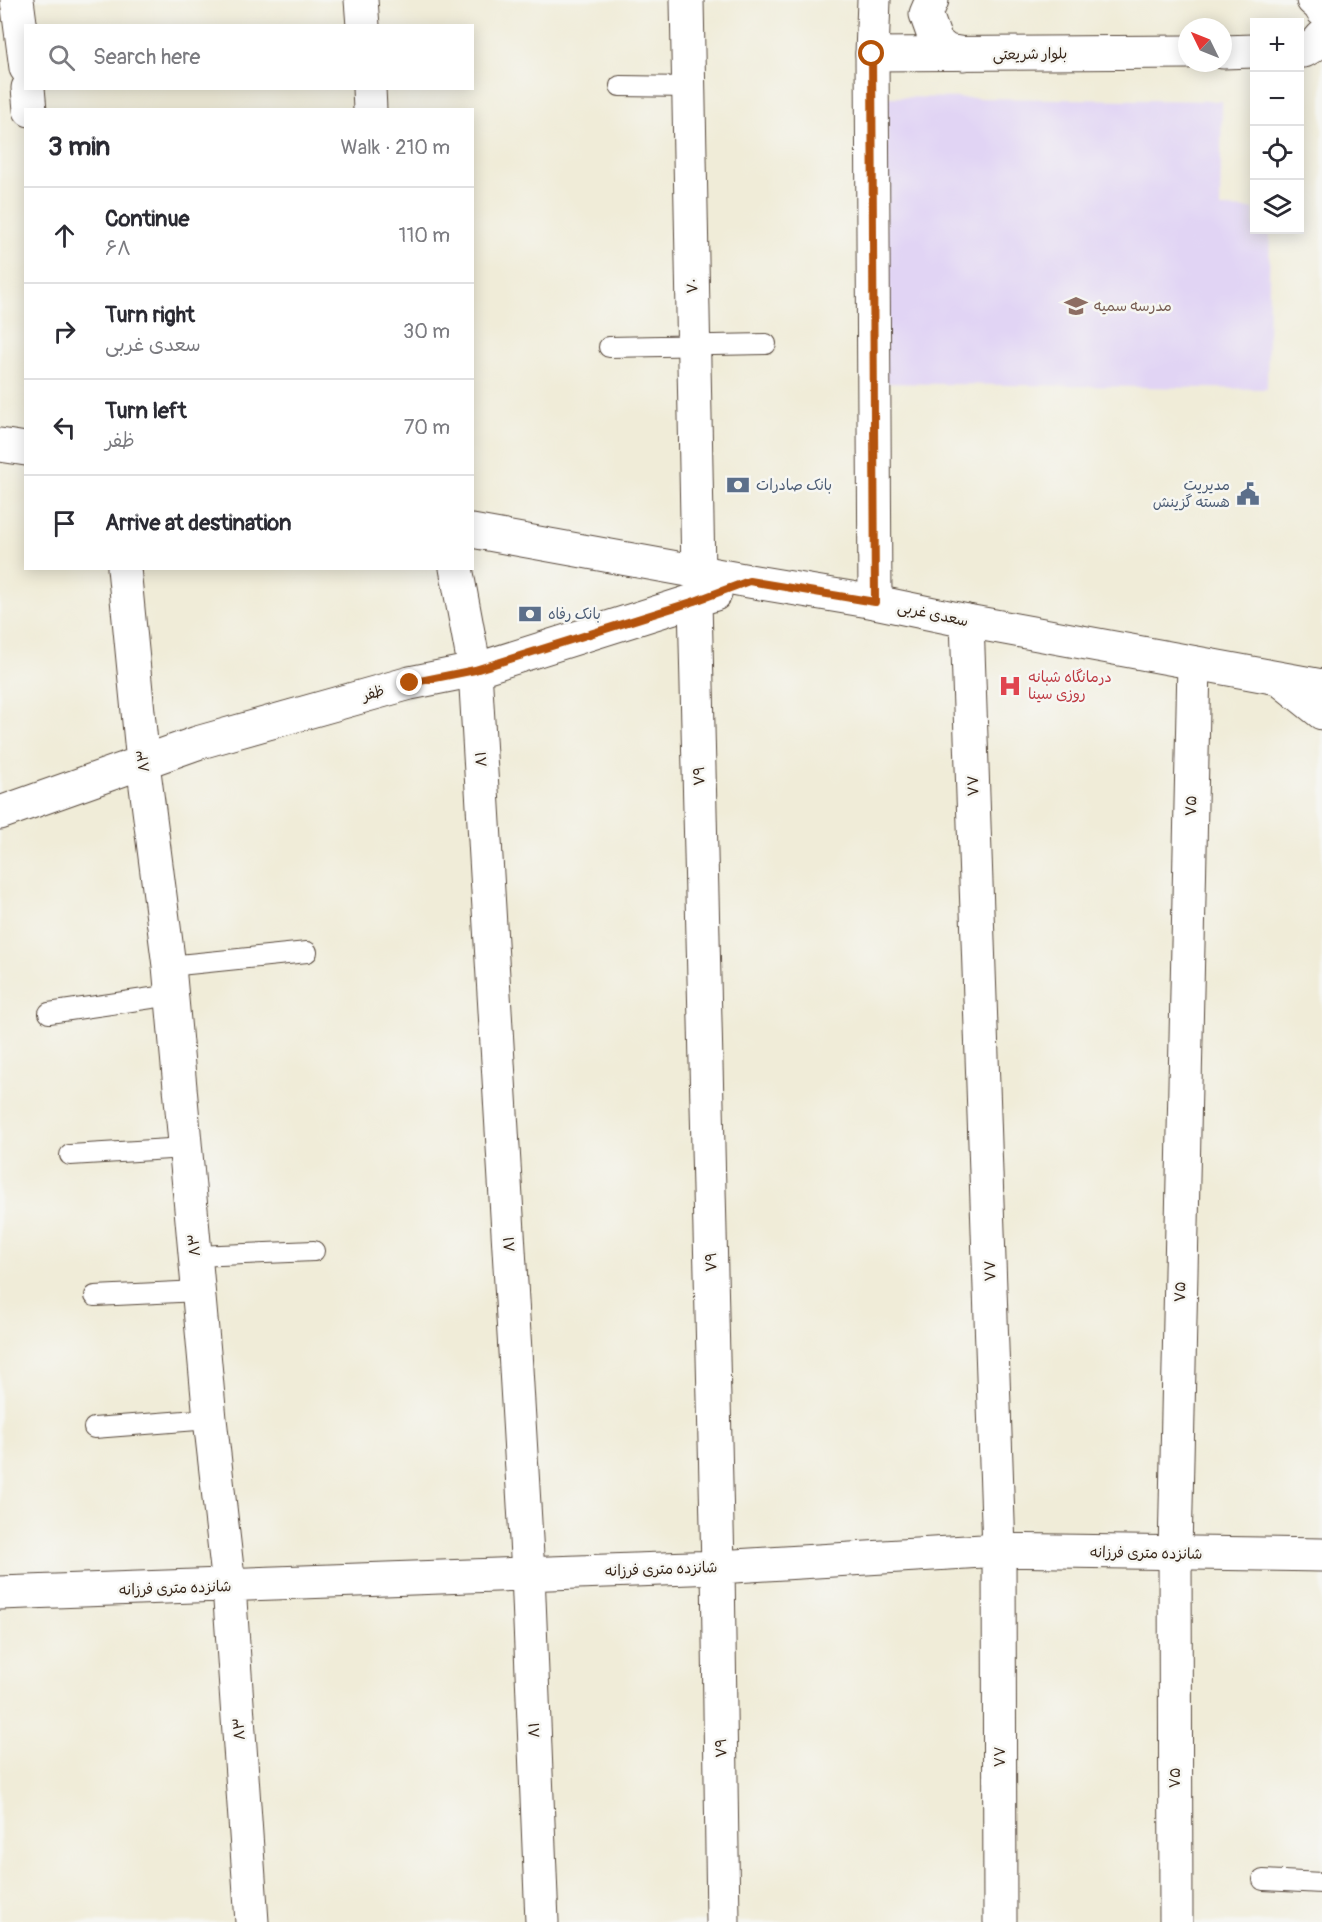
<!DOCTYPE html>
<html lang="en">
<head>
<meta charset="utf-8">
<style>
	:root { --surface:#fff; --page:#f7f7f7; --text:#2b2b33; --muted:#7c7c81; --line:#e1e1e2 }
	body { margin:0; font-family:Pangolin,"Playpen Sans Arabic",sans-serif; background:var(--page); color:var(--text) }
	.controls { position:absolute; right:18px; top:18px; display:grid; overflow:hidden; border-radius:0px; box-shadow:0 3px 15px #0003 }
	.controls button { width:54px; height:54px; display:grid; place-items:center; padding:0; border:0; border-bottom:2px solid var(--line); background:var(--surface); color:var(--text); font:30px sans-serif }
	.compass { position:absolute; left:1178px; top:18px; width:54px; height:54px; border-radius:50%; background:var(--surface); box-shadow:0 3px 15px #0003; rotate:313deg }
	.stop { position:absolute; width:18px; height:18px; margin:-14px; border:4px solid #b45309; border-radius:50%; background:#fff }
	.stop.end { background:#b45309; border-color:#fff; box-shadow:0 2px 6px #0008 }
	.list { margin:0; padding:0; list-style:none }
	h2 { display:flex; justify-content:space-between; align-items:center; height:78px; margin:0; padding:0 24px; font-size:26px }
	h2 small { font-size:20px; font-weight:400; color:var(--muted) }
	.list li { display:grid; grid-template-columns:39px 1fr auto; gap:18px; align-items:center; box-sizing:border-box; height:96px; padding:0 24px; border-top:2px solid var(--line) }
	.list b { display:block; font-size:22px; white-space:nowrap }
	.list p { margin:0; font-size:20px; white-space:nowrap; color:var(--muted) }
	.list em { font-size:20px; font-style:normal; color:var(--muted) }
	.icon { flex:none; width:33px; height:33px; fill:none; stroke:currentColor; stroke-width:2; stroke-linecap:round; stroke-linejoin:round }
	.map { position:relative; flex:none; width:1322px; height:1922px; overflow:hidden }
	.search { position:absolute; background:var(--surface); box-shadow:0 3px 15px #0003; left:24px; top:24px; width:450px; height:66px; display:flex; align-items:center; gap:15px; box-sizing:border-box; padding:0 21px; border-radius:0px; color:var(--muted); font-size:22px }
	.panel { position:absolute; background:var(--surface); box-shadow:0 3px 15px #0003; left:24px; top:108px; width:450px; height:462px; border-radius:0px }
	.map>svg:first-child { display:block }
	.built { fill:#e1d4f4 }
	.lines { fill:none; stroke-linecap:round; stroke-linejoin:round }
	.service-casing { stroke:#56473a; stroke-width:22 }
	.minor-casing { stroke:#56473a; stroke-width:35 }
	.secondary-casing { stroke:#56473a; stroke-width:35 }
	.service { stroke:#fff; stroke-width:20 }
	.minor { stroke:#fff; stroke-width:33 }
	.secondary { stroke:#fff; stroke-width:33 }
	.route { stroke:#b45309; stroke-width:8 }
	.labels { text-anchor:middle; stroke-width:5; stroke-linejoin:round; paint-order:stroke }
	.street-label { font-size:15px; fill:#3b2a1e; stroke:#f6f6f2 }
	.education-label { font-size:15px; fill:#785e54; stroke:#f6f6f2; text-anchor:start }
	.service-label { font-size:15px; fill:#4e5e75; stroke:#f6f6f2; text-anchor:start }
	.health-label { font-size:15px; fill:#be3a42; stroke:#f6f6f2; text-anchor:start }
</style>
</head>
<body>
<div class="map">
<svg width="1322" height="1922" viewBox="0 0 1322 1922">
	<rect width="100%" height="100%" fill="#f6f6f2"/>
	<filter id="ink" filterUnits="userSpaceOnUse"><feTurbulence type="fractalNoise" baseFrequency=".0167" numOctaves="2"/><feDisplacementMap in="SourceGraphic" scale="12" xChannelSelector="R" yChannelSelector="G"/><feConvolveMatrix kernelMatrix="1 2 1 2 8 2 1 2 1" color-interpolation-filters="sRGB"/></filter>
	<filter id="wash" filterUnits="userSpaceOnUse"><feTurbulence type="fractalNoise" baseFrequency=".008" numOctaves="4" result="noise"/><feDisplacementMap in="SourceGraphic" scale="24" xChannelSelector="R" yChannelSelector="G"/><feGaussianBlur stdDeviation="1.35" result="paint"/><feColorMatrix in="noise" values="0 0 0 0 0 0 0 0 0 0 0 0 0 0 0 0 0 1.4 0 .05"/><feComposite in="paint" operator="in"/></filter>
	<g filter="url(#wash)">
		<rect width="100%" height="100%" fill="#f0ecd8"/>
		<path class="built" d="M 888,97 L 1222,101 L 1220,208 L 1254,209 L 1254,230 L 1270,230 L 1267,389 L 883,383 Z"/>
	</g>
	<g filter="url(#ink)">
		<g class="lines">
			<g class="service-casing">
				<path id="service" d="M 620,86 L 689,87
					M 609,347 L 766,344
					M 169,966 L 307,952
					M 49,1013 L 172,995
					M 70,1155 L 186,1148
					M 196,1256 L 314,1251
					M 95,1296 L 199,1291
					M 94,1428 L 210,1419
					M 1263,1880 L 1322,1883"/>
			</g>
			<g class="minor-casing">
				<path id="minor" d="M 17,0 L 26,68
					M 361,0 L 363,26
					M 687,0 L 698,572
					M 874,0 L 872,54 L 875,602
					M 28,88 L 30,110
					M 369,88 L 370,110
					M 124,568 L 143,763 L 169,966 L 210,1419 L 229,1586 L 252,1922
					M 456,568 L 475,670 L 528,1573 L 542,1922
					M 695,601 L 718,1567 L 723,1922
					M 967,621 L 999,1550 L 1000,1922
					M 0,813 L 197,743 L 410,683 L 475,670 L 715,594
					M 0,1593 L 718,1567 L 999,1550 L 1322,1555
					M 1176,1922 L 1175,1553 L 1194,663"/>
			</g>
			<g class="secondary-casing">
				<path id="secondary" d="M 932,0 L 926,14 L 936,42 L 947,51 L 964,54
					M 1313,0 L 1320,6 L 1322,10
					M 1304,51 L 1316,44 L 1322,37
					M 1223,52 L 1254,51
					M 872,54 L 1187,52
					M 0,445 L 26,449
					M 472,531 L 749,581 L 875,602 L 967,621 L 1322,686
					M 1282,681 L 1322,713"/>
			</g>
			<use href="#service" class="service"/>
			<use href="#minor" class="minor"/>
			<use href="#secondary" class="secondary"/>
		</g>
	</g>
	<g class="lines" filter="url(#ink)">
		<path class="route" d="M 410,683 L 475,670 L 695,601 L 749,581 L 875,602 L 872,54"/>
	</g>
	<defs>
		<g id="school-bare" transform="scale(1.8)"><path d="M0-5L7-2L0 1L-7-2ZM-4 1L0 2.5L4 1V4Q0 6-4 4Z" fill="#8d6e63" stroke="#f6f6f2" stroke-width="2.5" paint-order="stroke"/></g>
		<g id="bank-bare" transform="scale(1.8)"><path d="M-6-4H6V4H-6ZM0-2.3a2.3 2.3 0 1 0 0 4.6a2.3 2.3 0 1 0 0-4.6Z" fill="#5c6f8a" stroke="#f6f6f2" stroke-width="2.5" paint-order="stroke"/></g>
		<g id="civic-bare" transform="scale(1.8)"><path d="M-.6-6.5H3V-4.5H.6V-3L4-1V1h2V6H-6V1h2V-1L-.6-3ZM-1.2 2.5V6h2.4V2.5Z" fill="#5c6f8a" stroke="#f6f6f2" stroke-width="2.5" paint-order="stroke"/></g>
		<g id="hospital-bare" transform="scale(1.8)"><path d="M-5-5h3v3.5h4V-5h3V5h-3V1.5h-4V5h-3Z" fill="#e0444e" stroke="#f6f6f2" stroke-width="2.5" paint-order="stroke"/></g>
	</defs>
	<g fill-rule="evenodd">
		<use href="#school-bare" x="1076" y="306"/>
		<use href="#bank-bare" x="738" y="485"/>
		<use href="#civic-bare" x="1248" y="494"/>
		<use href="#bank-bare" x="530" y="614"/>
		<use href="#hospital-bare" x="1010" y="686"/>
	</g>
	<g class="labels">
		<g class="street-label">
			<text transform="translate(1030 54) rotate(-1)" y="5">بلوار شریعتی</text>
			<text transform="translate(692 286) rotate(-91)" y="5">۷۰</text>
			<text transform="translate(933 614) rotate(12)" y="5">سعدی غربی</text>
			<text transform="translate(373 693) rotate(-16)" y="5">ظفر</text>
			<text transform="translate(481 759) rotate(-93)" y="5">۸۱</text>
			<text transform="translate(143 761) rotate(-96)" y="5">۸۳</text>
			<text transform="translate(699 776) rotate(-91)" y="5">۷۹</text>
			<text transform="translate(973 786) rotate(-92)" y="5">۷۷</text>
			<text transform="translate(1191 806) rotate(-89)" y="5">۷۵</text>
			<text transform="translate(509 1244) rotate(-93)" y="5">۸۱</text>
			<text transform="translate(194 1245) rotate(-95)" y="5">۸۳</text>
			<text transform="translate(711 1262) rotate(-91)" y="5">۷۹</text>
			<text transform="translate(990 1271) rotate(-92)" y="5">۷۷</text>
			<text transform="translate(1180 1292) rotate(-89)" y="5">۷۵</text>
			<text transform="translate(1146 1553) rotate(1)" y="5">شانزده متری فرزانه</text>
			<text transform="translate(661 1569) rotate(-2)" y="5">شانزده متری فرزانه</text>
			<text transform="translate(175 1588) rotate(-2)" y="5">شانزده متری فرزانه</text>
			<text transform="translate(239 1729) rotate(-94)" y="5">۸۳</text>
			<text transform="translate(534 1730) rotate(-92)" y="5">۸۱</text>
			<text transform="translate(721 1748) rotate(-91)" y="5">۷۹</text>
			<text transform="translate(1000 1757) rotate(-90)" y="5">۷۷</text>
			<text transform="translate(1175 1778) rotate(-90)" y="5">۷۵</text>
		</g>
		<g class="education-label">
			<text x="1094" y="311">مدرسه سمیه</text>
		</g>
		<g class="service-label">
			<text x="756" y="490">بانک صادرات</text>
			<text x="1230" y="490" text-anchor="end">مدیریت<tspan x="1230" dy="17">هسته گزینش</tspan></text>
			<text x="548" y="619">بانک رفاه</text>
		</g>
		<g class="health-label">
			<text x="1028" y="682">درمانگاه شبانه<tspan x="1028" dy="17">روزی سینا</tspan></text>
		</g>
	</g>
</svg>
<div class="controls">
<button>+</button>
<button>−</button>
<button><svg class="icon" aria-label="locate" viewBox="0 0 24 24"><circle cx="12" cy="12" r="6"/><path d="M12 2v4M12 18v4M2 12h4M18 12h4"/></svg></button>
<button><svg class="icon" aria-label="layers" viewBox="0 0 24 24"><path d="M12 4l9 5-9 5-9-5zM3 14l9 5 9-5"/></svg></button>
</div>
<svg class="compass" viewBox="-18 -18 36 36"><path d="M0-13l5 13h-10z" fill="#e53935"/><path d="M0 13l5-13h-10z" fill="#7c7c81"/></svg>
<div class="stop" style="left:872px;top:54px"></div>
<div class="stop end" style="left:410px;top:683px"></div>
<div class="search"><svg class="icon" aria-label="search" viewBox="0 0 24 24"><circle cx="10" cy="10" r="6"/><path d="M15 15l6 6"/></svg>Search here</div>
<section class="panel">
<h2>3 min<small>Walk · 210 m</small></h2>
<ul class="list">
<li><svg class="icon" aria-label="ahead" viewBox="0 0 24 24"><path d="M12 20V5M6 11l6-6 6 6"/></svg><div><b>Continue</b><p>۶۸</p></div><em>110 m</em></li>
<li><svg class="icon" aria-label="right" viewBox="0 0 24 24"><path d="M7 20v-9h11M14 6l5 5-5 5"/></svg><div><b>Turn right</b><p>سعدی غربی</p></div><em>30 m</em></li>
<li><svg class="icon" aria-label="left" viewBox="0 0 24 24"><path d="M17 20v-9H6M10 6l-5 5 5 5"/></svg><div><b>Turn left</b><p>ظفر</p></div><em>70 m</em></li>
<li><svg class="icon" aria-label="arrive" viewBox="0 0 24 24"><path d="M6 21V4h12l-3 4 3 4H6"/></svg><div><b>Arrive at destination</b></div></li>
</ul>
</section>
</div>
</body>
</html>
